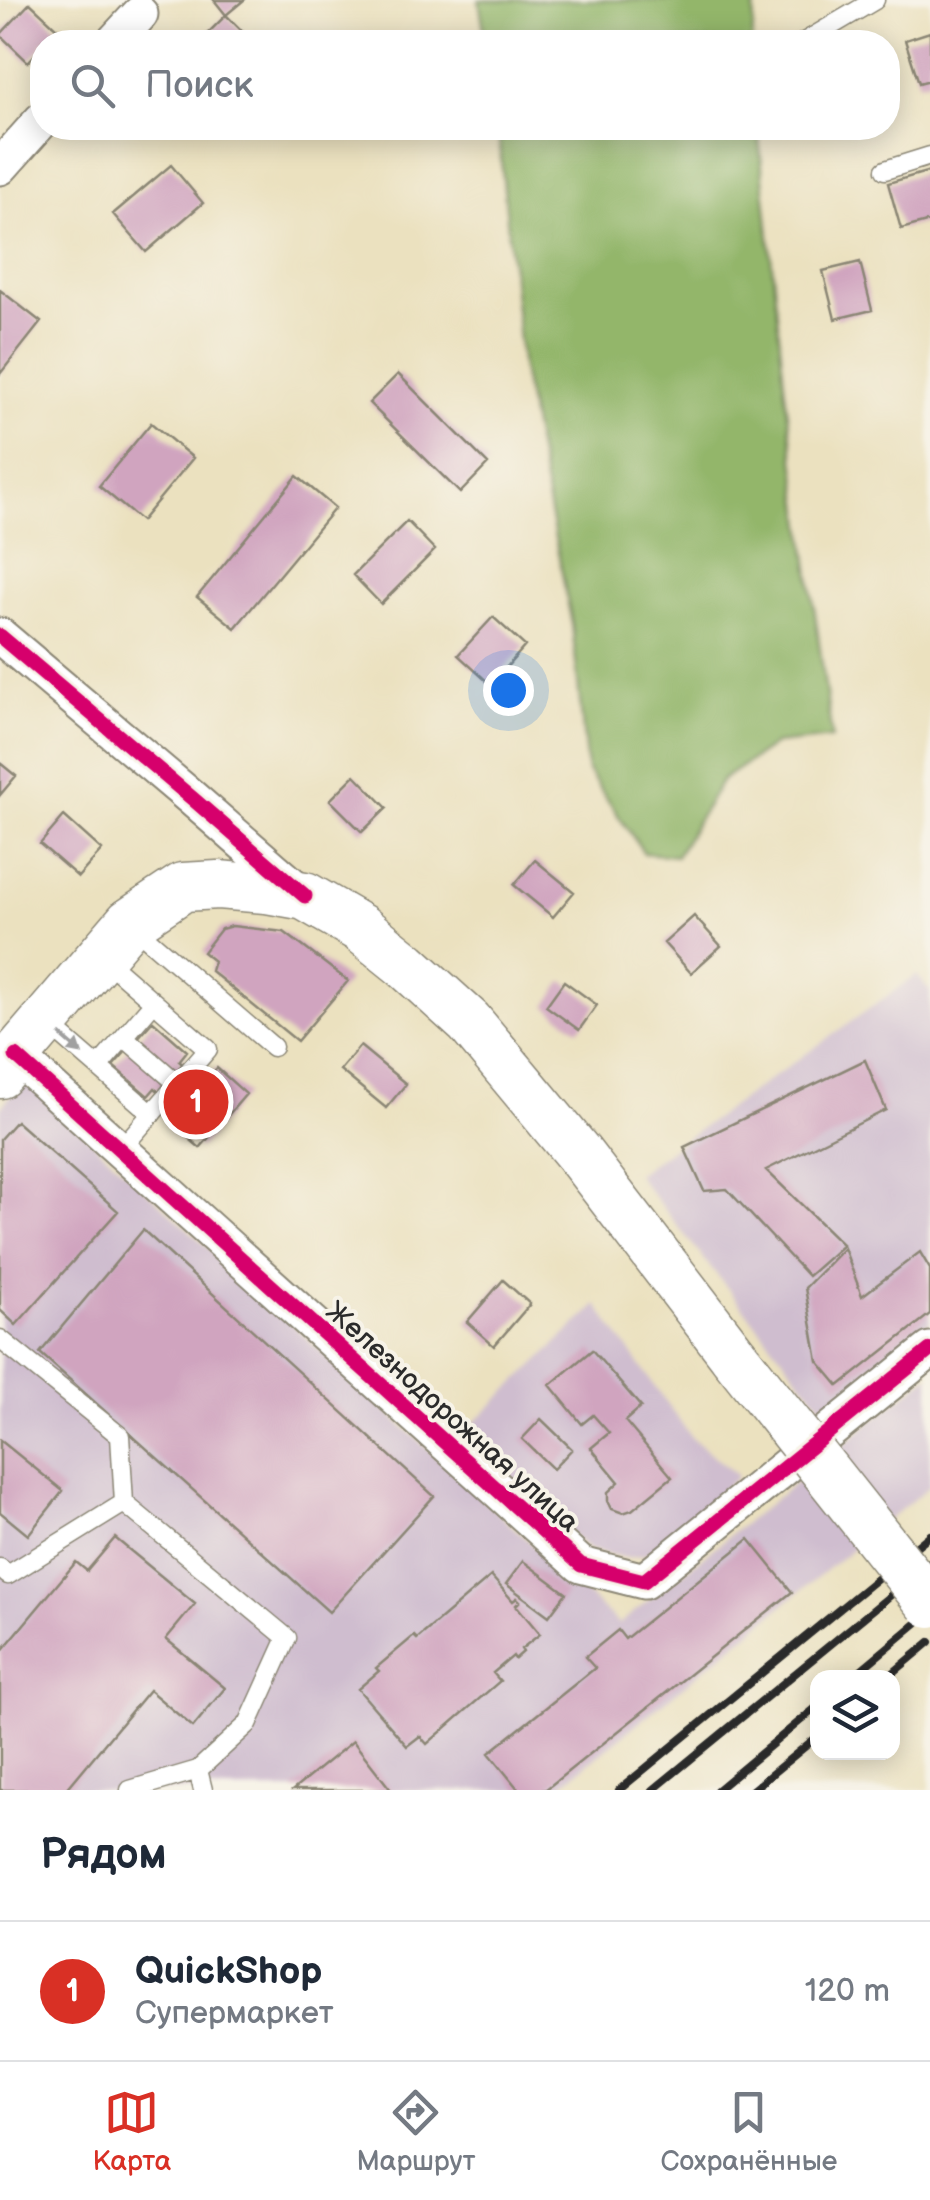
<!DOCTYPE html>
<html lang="ru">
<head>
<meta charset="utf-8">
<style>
	:root { --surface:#fff; --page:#f6f6f7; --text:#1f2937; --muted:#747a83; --line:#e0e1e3; --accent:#d93025 }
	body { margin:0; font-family:"Balsamiq Sans",sans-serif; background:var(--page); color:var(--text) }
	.controls { position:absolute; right:30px; bottom:30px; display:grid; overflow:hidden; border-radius:20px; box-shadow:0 5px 25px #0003 }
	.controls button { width:90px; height:90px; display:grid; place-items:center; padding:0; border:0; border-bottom:2px solid var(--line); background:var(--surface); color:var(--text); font:50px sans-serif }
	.you { position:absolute; left:508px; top:690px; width:35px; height:35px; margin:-25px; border:8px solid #fff; border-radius:50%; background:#1a73e8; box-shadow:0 0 0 15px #1a73e833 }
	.badge { display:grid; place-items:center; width:65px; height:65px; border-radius:50%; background:var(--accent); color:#fff; font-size:32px; font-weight:700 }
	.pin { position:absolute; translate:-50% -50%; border:5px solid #fff; box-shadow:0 2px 10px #0006 }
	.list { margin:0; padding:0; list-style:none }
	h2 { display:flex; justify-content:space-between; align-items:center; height:130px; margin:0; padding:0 40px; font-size:42px }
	h2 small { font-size:32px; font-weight:400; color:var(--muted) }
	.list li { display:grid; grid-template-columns:65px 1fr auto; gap:30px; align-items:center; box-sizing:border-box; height:140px; padding:0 40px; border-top:2px solid var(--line) }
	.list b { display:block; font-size:38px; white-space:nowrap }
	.list p { margin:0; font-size:32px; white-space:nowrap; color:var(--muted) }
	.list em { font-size:32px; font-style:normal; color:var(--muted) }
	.icon { flex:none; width:55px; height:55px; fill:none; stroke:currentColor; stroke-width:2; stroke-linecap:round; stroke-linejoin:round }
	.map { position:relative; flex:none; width:930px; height:1790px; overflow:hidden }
	.search { position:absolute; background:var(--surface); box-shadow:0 5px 25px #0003; left:30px; right:30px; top:30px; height:110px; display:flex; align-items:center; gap:25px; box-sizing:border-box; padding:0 35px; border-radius:40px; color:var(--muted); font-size:38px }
	.sheet { height:270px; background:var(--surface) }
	nav { display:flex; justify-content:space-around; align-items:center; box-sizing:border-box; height:140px; border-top:2px solid var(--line); background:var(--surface); font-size:28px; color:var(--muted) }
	nav a { display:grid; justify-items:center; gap:5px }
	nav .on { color:var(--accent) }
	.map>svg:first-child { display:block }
	.industrial { fill:#cfbdcf }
	.forest { fill:#93b66a; stroke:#5f704a; stroke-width:2.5 }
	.building { fill:#d0a4bf }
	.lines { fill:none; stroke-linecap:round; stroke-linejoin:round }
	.lane-casing { stroke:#8b8675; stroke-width:21 }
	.street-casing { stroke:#8b8675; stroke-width:39 }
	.secondary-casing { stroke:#8b8675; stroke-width:51 }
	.lane { stroke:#fff; stroke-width:18 }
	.street { stroke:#fff; stroke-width:35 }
	.secondary { stroke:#fff; stroke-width:48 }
	.rail { stroke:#2b2b2b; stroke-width:8 }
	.secondary-bridge-casing { stroke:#8b8675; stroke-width:51; stroke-linecap:butt }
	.secondary-bridge { stroke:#fff; stroke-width:48 }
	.cycleway-casing { stroke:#f7f3e8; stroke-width:21 }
	.cycleway { stroke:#d6006c; stroke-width:15 }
	.oneway { fill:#a0a0a0 }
	.labels { text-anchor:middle; stroke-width:8; stroke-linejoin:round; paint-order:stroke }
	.street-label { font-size:28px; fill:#2b2b2b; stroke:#f7f3e8 }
</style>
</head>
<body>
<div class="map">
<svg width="930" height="1790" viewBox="0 0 930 1790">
	<rect width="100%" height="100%" fill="#f7f3e8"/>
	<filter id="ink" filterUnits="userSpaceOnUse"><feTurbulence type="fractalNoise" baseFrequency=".01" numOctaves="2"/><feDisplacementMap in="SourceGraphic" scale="20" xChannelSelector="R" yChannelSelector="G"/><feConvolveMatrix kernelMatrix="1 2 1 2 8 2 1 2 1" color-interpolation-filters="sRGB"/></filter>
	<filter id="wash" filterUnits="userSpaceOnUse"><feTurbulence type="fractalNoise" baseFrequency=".0048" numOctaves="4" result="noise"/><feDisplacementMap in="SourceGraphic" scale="40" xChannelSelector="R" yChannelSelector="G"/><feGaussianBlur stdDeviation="2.25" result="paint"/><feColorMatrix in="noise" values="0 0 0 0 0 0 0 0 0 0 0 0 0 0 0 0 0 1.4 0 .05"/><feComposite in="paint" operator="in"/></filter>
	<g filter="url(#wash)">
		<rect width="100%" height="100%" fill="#ebe1bf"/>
		<path class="industrial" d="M 917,975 L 930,991 L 930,1322 L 824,1409 L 636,1174 Z
			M 24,1079 L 619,1624 L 930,1375 L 930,1486 L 555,1790 L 0,1790 L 0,1108 Z
			M 597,1305 L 692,1438 L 738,1476 L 669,1541 L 644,1555 L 626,1558 L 589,1550 L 461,1435 Z"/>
		<path class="forest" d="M 479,0 L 755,0 L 752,42 L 486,42 Z
			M 498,128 L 758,128 L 785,392 L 832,738 L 775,744 L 722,780 L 676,856 L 644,853 L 587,770 L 572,624 L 522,371 Z"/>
		<g id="blocks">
			<path class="building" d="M 214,0 L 244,0 L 226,15 Z
				M 30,3 L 59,30 L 47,42 L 42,42 L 42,47 L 28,62 L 0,35 Z
				M 226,15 L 253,42 L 199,42 Z
				M 930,32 L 930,80 L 919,83 L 905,40 Z
				M 171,165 L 203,203 L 146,252 L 113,214 Z
				M 930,171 L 930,221 L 901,229 L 888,183 Z
				M 860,262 L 872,310 L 835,319 L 823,271 Z
				M 0,290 L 41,322 L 0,374 Z
				M 398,374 L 488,464 L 460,493 L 369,403 Z
				M 151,423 L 193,458 L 141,521 L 99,486 Z
				M 297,476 L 335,508 L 235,628 L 197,597 Z
				M 407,521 L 435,550 L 381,604 L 353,575 Z
				M 493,617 L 525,646 L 491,685 L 458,655 Z
				M 0,763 L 16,776 L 0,795 Z
				M 355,775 L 387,808 L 362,832 L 330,800 Z
				M 64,816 L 102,850 L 78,877 L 40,844 Z
				M 535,860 L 574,892 L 553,917 L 514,885 Z
				M 694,916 L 721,946 L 691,973 L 664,943 Z
				M 232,926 L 284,932 L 348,981 L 297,1041 L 211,971 L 214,961 L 203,952 L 221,929 Z
				M 564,981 L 597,1005 L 579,1030 L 546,1006 Z
				M 153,1021 L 187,1051 L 179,1061 L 204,1083 L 217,1068 L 246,1094 L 200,1148 L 170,1122 L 180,1110 L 155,1088 L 148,1096 L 113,1066 Z
				M 360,1046 L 406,1084 L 386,1108 L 340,1070 Z
				M 865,1060 L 886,1110 L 766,1170 L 843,1245 L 808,1276 L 727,1189 L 704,1191 L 684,1147 Z
				M 16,1121 L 118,1211 L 16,1325 L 0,1310 L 0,1139 Z
				M 143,1230 L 434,1496 L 329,1612 L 40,1353 Z
				M 844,1248 L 862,1296 L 920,1252 L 930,1269 L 930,1314 L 839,1386 L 818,1361 L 805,1288 Z
				M 503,1280 L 530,1304 L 494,1346 L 467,1322 Z
				M 592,1350 L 641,1407 L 625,1421 L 672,1477 L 632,1510 L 623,1513 L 612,1509 L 608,1501 L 608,1492 L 619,1482 L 591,1448 L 609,1433 L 593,1415 L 582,1424 L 550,1385 Z
				M 541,1419 L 572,1449 L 553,1469 L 522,1439 Z
				M 0,1440 L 63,1491 L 28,1535 L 0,1512 Z
				M 115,1538 L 195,1604 L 166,1639 L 225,1688 L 193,1727 L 149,1690 L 66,1790 L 0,1790 L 0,1653 L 76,1562 L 87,1571 Z
				M 749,1539 L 792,1592 L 545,1790 L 519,1790 L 489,1753 L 595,1668 L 585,1657 L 618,1630 L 625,1639 Z
				M 523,1561 L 566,1593 L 549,1616 L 506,1584 Z
				M 491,1576 L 513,1601 L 517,1598 L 520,1601 L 516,1605 L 540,1634 L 521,1649 L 523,1652 L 515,1659 L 513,1656 L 493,1673 L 500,1681 L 427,1744 L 420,1736 L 407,1746 L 358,1689 L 379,1671 L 376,1668 L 414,1636 L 417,1639 Z
				M 353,1741 L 391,1790 L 293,1790 Z"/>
		</g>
	</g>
	<g filter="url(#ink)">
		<use href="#blocks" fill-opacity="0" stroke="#8b8675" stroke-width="2.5"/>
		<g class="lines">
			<g class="lane-casing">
				<path id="lane" d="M 804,42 L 875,0
					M 885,170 L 930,156
					M 133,926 L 273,1047
					M 102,957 L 208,1049 L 120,1150
					M 45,1021 L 152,1114
					M 124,1037 L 178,1084
					M 98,1067 L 154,1002
					M 0,1339 L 120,1436 L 124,1503
					M 0,1568 L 8,1575 L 124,1503 L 287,1638 L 248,1724 L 198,1770 L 130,1790
					M 198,1770 L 203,1790"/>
			</g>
			<g class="street-casing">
				<path id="street" d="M 114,42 L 140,14
					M 0,167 L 42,120
					M 0,636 L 193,799 L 303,895
					M 16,1056 L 581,1565 L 644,1581 L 930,1350"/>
			</g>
			<g class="secondary-casing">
				<path id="secondary" d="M 0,1074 L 129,923 L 183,887 L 218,885 L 266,889 L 305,896 L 360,928 L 406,965 L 469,1022 L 578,1153 L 734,1356"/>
			</g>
			<use href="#lane" class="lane"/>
			<use href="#street" class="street"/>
			<use href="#secondary" class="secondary"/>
			<path class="rail" d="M 851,1678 L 930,1612
				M 887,1678 L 930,1642
				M 619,1790 L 930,1535
				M 653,1790 L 930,1563
				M 717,1790 L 818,1706
				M 752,1790 L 818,1736"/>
			<g class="secondary-bridge-casing">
				<path id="secondary-bridge" d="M 734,1356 L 930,1603"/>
			</g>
			<use href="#secondary-bridge" class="secondary-bridge"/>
			<g class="cycleway-casing">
				<path id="cycleway" d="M 0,636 L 193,799 L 305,896
					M 16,1056 L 581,1565 L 644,1581 L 930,1350"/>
			</g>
			<use href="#cycleway" class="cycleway"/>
		</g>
		<defs><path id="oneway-solid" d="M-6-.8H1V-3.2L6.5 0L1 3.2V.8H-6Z" transform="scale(2.5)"/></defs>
		<use class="oneway" href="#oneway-solid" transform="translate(71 1044) rotate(41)"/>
	</g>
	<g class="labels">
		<g class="street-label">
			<text transform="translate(453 1416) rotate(42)" y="10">Железнодорожная улица</text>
		</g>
	</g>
</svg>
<div class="controls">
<button><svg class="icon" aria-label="layers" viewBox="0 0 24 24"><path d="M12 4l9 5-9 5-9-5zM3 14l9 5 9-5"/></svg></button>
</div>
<div class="you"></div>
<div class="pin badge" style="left:196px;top:1102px">1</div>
<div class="search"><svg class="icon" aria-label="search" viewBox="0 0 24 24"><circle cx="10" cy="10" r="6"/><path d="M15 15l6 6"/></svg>Поиск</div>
</div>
<section class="sheet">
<h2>Рядом<small></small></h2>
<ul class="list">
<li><span class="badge">1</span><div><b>QuickShop</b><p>Супермаркет</p></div><em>120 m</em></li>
</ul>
</section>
<nav>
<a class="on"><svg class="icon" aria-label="map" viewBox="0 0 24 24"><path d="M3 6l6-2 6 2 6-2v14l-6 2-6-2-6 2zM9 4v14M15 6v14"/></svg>Карта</a>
<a><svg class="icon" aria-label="directions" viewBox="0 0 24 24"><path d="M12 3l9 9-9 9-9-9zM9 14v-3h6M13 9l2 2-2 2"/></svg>Маршрут</a>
<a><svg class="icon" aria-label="saved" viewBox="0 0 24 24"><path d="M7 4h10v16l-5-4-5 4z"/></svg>Сохранённые</a>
</nav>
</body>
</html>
